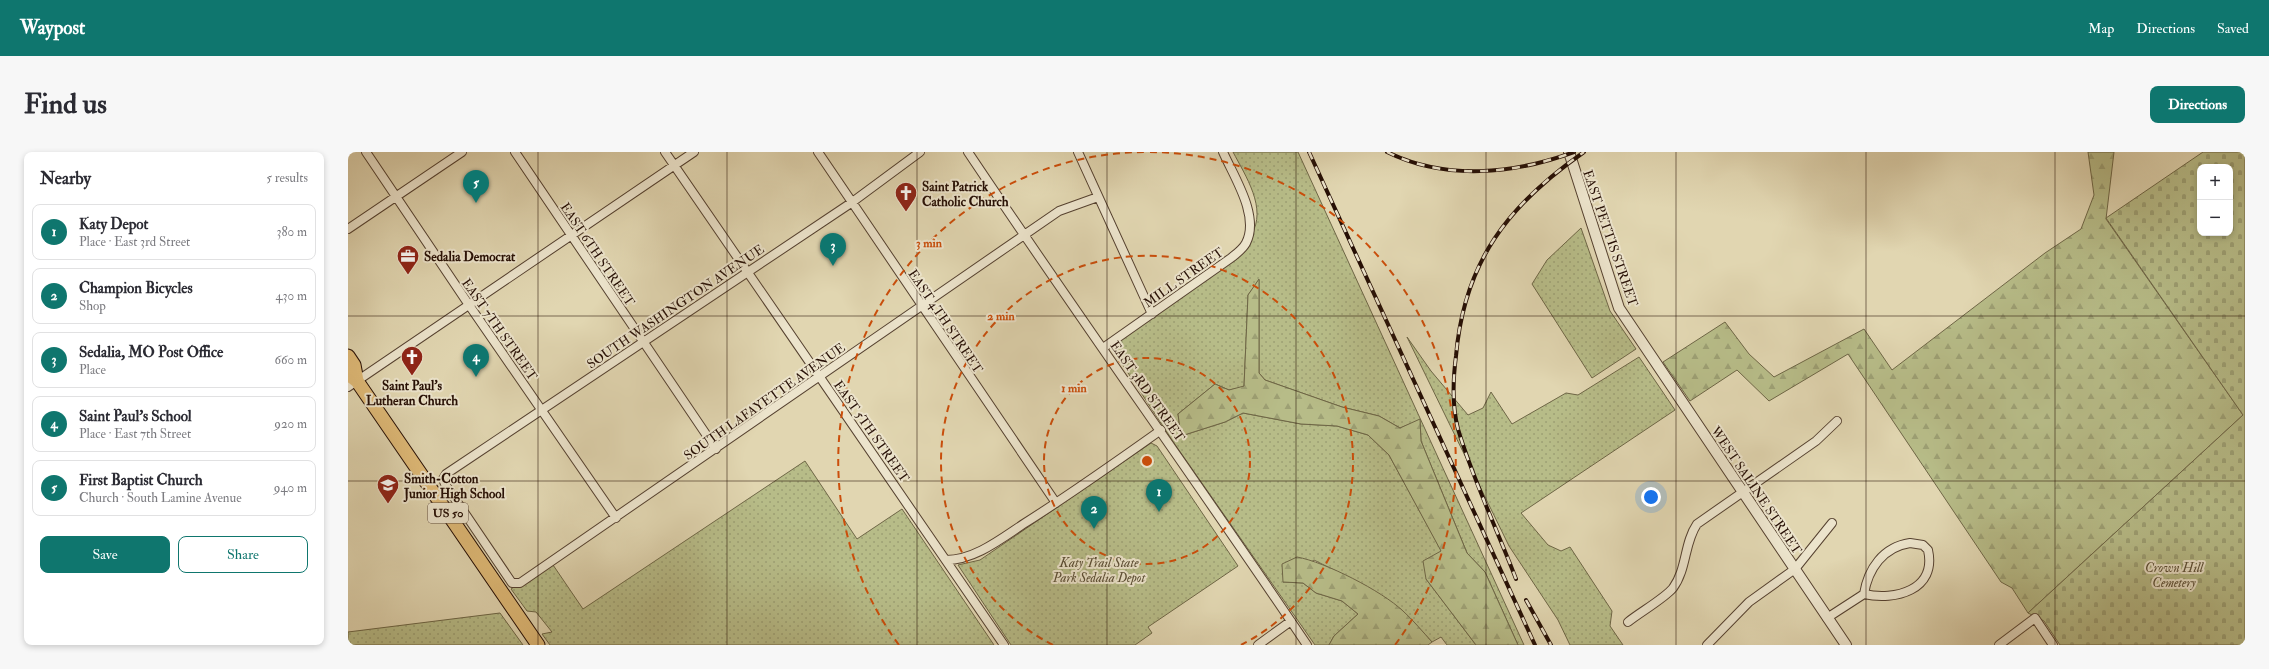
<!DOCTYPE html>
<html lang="en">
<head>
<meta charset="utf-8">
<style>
	:root { --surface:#fff; --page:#f7f7f7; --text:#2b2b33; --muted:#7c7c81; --line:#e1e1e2; --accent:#0f766e }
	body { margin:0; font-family:"IM FELL Double Pica",serif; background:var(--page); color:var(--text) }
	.controls { position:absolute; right:12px; top:12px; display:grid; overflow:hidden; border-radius:8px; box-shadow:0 2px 6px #0003 }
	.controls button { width:36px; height:36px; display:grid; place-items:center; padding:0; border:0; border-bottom:1px solid var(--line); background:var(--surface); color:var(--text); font:20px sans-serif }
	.you { position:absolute; left:1303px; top:345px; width:14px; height:14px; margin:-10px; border:3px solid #fff; border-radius:50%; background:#1a73e8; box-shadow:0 0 0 6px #1a73e833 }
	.badge { display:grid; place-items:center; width:26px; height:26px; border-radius:50%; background:var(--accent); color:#fff; font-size:13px; font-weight:700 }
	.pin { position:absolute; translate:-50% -33px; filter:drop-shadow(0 1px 2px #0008) }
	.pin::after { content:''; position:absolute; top:21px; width:14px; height:12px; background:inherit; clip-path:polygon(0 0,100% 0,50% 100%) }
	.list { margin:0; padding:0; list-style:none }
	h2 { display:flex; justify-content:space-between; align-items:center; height:52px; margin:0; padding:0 16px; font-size:17px }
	h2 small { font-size:13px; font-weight:400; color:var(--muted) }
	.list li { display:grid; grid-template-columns:26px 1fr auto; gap:12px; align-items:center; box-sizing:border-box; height:56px; margin:0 8px 8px; padding:0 8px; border:1px solid var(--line); border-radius:8px }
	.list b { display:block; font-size:15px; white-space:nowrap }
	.list p { margin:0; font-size:13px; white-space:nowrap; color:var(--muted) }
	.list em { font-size:13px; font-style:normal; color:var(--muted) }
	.actions { display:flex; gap:8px; padding:12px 16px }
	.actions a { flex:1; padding:9px 0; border:1px solid var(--accent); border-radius:8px; text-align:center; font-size:14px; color:var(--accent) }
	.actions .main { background:var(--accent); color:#fff }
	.map { position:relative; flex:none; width:1897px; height:493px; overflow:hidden; border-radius:8px }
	header { display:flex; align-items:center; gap:24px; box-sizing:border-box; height:56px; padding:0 20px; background:var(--accent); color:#fff }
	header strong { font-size:19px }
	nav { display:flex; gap:22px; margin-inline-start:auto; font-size:14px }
	.intro { display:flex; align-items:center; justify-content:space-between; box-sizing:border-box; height:96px; padding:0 24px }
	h1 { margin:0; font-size:28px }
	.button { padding:10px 18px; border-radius:8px; background:var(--accent); color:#fff; font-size:14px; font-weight:700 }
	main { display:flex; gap:24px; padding:0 24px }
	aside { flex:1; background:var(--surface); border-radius:8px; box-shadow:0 2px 6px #0003 }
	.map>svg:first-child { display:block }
	.grass { fill:url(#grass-dots); stroke:#6e6646 }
	.forest { fill:url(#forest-firs); stroke:#6e6646 }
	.cemetery { fill:url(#cemetery-stones); stroke:#6e6646; fill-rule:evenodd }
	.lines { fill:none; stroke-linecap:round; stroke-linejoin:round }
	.minor-casing { stroke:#554130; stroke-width:10 }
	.tertiary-casing { stroke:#554130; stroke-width:12 }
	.trunk-casing { stroke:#260f05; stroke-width:15 }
	.minor { stroke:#ece4cc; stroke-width:8 }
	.tertiary { stroke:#ece4cc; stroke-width:10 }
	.trunk { stroke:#e0bb78; stroke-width:13 }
	.rail-casing { stroke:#260f05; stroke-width:4 }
	.rail { stroke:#ece4cc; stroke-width:2.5; stroke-dasharray:8; stroke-linecap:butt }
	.grid { fill:none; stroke:#260f05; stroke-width:1; stroke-opacity:0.55 }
	.ring { fill:none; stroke:#cb4e0b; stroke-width:2; stroke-dasharray:7 5 }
	.labels { text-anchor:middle; stroke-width:4; stroke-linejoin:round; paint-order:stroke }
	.shield { fill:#ece4cc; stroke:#614f41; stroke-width:1 }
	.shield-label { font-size:12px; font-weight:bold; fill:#260f05 }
	.poi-label { font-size:13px; font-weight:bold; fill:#260f05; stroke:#ece4cc; text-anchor:start }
	.street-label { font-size:13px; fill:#260f05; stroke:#ece4cc }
	.park-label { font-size:13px; font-style:italic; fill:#594c33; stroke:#ece4cc }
	.centre { fill:#cb4e0b; stroke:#ece4cc; stroke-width:2 }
	.ring-label { font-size:12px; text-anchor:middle; font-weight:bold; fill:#cb4e0b; stroke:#ece4cc; stroke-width:4; stroke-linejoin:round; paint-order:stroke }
</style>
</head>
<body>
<header>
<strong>Waypost</strong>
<nav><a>Map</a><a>Directions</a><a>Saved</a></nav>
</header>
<div class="intro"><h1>Find us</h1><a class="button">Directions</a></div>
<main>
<aside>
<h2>Nearby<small>5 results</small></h2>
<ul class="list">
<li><span class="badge">1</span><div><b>Katy Depot</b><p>Place · East 3rd Street</p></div><em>380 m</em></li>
<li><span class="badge">2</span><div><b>Champion Bicycles</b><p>Shop</p></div><em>430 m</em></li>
<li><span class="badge">3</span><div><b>Sedalia, MO Post Office</b><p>Place</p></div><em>660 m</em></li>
<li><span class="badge">4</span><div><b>Saint Paul's School</b><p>Place · East 7th Street</p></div><em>920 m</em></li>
<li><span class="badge">5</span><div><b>First Baptist Church</b><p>Church · South Lamine Avenue</p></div><em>940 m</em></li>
</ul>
<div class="actions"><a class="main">Save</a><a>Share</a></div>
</aside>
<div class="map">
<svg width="1897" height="493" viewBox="0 0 1897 493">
	<defs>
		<pattern id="grass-dots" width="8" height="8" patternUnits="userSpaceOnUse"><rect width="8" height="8" fill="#b7bc88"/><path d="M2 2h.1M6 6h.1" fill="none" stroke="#9da074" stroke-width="1.8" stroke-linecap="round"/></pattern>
		<pattern id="forest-firs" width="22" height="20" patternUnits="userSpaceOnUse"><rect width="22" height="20" fill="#b7bc88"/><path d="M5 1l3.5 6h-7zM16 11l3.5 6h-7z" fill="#9da074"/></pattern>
		<pattern id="cemetery-stones" width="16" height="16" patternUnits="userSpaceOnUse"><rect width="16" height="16" fill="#b7bc88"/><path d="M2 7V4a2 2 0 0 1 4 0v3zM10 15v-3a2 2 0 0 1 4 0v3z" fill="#9da074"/></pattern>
	</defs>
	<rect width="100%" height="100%" fill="#e1d6b1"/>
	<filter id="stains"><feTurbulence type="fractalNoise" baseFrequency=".005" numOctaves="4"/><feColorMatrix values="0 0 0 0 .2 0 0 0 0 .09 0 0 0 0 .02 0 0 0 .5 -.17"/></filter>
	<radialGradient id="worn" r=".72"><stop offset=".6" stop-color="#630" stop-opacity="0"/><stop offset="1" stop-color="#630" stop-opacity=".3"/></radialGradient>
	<path class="grass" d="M 885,0 L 950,0 L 1176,493 L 1170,493 L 1137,420 L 1119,401 L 1073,289 L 1072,268 L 1052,276 L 1031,264 L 994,255 L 917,228 L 911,221 L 911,128 L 900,143 L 896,235 L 881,238 L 867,232 L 830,262 L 833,284 L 877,270 L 895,261 L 953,272 L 989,274 L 1020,283 L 1041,303 L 1094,400 L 1078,427 L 1128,493 L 1099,493 L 1093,485 L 1084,490 L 1054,458 L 1012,431 L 966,408 L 935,430 L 955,431 L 968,441 L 994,449 L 1010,462 L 986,484 L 981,493 L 967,493 L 826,291 L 763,195 L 891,97 C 895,92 900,88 903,83 C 920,57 897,23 885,0 Z
		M 1233,76 L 1262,159 L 1288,197 L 1244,226 L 1184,132 L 1199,108 Z
		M 1059,185 L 1083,219 L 1120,263 L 1135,256 L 1143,240 L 1164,272 L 1218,241 L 1230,243 L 1291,205 L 1327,258 L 1173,361 L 1200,393 L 1213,399 L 1222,395 L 1264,459 L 1262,474 L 1275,493 L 1222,493 L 1210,468 L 1161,394 Z
		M 803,291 L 809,294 L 890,414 L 800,475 L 804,481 L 787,493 L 663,493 L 610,413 L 632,408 Z
		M 457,309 L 509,387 L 554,357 L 646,493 L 202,493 L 194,482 L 204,480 L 188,460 L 179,459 L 163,437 L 203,410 L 235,457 Z
		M 152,461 L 175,493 L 0,493 L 0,480 Z"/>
	<path class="forest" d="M 1740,0 L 1766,0 L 1758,67 L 1895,263 L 1680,461 L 1664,436 L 1653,430 L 1500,202 L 1421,249 L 1389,218 L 1342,249 L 1315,210 L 1377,170 L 1401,202 L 1426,225 L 1516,177 L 1544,218 L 1697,101 L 1733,77 L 1746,43 Z
		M 911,127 L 911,221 L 917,228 L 994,255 L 1031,264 L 1052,276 L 1072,267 L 1073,289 L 1119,401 L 1137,420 L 1170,493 L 1128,493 L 1078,427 L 1075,409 L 1093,399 L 1041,303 L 1020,283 L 989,274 L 953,272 L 895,261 L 877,270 L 833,284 L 830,262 L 867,232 L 881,238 L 896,234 L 900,143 Z
		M 949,405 C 977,410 1034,439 1055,459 C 1065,468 1075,480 1084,490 L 1080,493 L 981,493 L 986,484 L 1010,462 L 994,449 L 968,441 L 955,431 L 935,430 L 934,412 Z"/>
	<path class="cemetery" d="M 1855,0 L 1897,0 L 1897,493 L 1712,493 L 1696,469 L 1680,461 L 1895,263 L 1758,66 ZM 1852,15 L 1882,15 L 1882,81 L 1852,81 Z"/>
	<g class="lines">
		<g class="minor-casing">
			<path id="minor" d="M 18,0 L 121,153 L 268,366
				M 167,0 L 368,297
				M 317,0 L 656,493
				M 470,0 L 708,351
				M 572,0 L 503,51 L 98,322 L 95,327 L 97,332 L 164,431 L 172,431 L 711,59 L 750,45
				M 620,0 C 731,166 848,328 959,493
				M 730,0 L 804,162
				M 0,77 L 114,0
				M 755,196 L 883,106 C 888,102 895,97 898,91 C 912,64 886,25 875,0
				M 0,235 L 346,0
				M 1562,391 L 1575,393 L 1580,398 C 1589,438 1547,449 1516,442 C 1520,417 1535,395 1562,391 Z
				M 598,408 C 627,408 654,386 677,371 C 723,342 768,310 813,278
				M 1479,466 L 1516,442
				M 1280,470 C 1291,461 1317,446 1325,436 C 1339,417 1336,391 1349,372 L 1468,289 L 1489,269
				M 910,493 L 943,469
				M 1359,493 L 1401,450 L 1447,417 L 1484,371
				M 1651,493 L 1687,466 L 1705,493"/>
		</g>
		<g class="tertiary-casing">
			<path id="tertiary" d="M 1221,0 L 1271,156 L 1498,493"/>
		</g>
		<g class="trunk-casing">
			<path id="trunk" d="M 0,204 L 6,213 L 9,229
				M 0,222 L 9,229 L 190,493"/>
		</g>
		<use href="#minor" class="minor"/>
		<use href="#tertiary" class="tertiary"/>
		<use href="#trunk" class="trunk"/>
		<g class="rail-casing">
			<path id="rail" d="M 961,0 L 1187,493
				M 1039,0 C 1098,29 1166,22 1226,0
				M 1168,427 C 1149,377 1125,328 1110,277 C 1104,254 1105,227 1108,204 C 1116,110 1160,53 1236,0
				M 1178,448 L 1203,493"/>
		</g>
		<use href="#rail" class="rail"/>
	</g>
	<path class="grid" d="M 190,0 L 190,493M 379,0 L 379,493M 569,0 L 569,493M 759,0 L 759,493M 948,0 L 948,493M 1138,0 L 1138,493M 1328,0 L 1328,493M 1518,0 L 1518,493M 1707,0 L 1707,493M 0,164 L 1897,164M 0,329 L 1897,329"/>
	<g class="ring">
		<circle cx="799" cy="309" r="103"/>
		<path d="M705 493A206 206 0 1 1 893 493"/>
		<path d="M551 493A309 309 0 0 1 796 0M802 0A309 309 0 0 1 1047 493"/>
	</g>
	<defs>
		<g id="church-pin" transform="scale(1.15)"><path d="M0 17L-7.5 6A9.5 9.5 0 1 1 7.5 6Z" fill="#8f2418" stroke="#ece4cc"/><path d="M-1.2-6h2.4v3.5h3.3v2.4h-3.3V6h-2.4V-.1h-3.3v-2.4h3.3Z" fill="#fff"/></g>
		<g id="office-pin" transform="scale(1.15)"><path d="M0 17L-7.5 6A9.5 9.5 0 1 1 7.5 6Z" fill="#8f2418" stroke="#ece4cc"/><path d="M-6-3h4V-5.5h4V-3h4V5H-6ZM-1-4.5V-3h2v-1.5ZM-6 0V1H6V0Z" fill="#fff"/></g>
		<g id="school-pin" transform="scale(1.15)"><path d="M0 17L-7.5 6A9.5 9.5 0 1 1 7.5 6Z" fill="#8f2418" stroke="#ece4cc"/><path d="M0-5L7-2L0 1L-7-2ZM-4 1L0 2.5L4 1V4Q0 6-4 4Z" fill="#fff"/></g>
	</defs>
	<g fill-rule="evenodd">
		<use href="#church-pin" x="558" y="41"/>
		<use href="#office-pin" x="60" y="104"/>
		<use href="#church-pin" x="64" y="205"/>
		<use href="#school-pin" x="40" y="333"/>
	</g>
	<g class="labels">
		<rect class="shield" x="80" y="351" width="40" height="20" rx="3"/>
		<g class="shield-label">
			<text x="100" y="365">US 50</text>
		</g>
		<g class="poi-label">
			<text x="574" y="39">Saint Patrick<tspan x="574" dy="15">Catholic Church</tspan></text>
			<text x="76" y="109">Sedalia Democrat</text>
			<text x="64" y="238" text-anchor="middle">Saint Paul's<tspan x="64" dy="15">Lutheran Church</tspan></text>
			<text x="56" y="331">Smith-Cotton<tspan x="56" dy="15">Junior High School</tspan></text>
		</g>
		<g class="street-label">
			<text transform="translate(1263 86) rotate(71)" y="5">EAST PETTIS STREET</text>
			<text transform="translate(250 102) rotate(56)" y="5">EAST 6TH STREET</text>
			<text transform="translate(835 125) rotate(-35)" y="5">MILL STREET</text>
			<text transform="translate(327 154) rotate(-34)" y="5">SOUTH WASHINGTON AVENUE</text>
			<text transform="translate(598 169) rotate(56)" y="5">EAST 4TH STREET</text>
			<text transform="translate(152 177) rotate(55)" y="5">EAST 7TH STREET</text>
			<text transform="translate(800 239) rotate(55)" y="5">EAST 3RD STREET</text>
			<text transform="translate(416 249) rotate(-35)" y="5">SOUTH LAFAYETTE AVENUE</text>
			<text transform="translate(524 279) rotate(55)" y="5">EAST 5TH STREET</text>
			<text transform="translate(1409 338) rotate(56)" y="5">WEST SALINE STREET</text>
		</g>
		<g class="park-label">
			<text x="751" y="415">Katy Trail State<tspan x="751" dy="15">Park Sedalia Depot</tspan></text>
			<text x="1826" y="420">Crown Hill<tspan x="1826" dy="15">Cemetery</tspan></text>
		</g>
	</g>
	<circle cx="799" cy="309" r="6" class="centre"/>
	<g class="ring-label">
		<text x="581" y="95">3 min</text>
		<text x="653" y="168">2 min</text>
		<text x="726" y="240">1 min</text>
	</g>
	<rect width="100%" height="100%" filter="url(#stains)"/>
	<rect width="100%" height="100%" fill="url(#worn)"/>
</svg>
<div class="controls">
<button>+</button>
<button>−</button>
</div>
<div class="you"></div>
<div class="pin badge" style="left:811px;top:360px">1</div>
<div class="pin badge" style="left:746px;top:377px">2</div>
<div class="pin badge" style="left:485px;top:114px">3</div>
<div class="pin badge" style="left:128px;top:225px">4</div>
<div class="pin badge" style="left:128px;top:51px">5</div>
</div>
</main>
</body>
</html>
